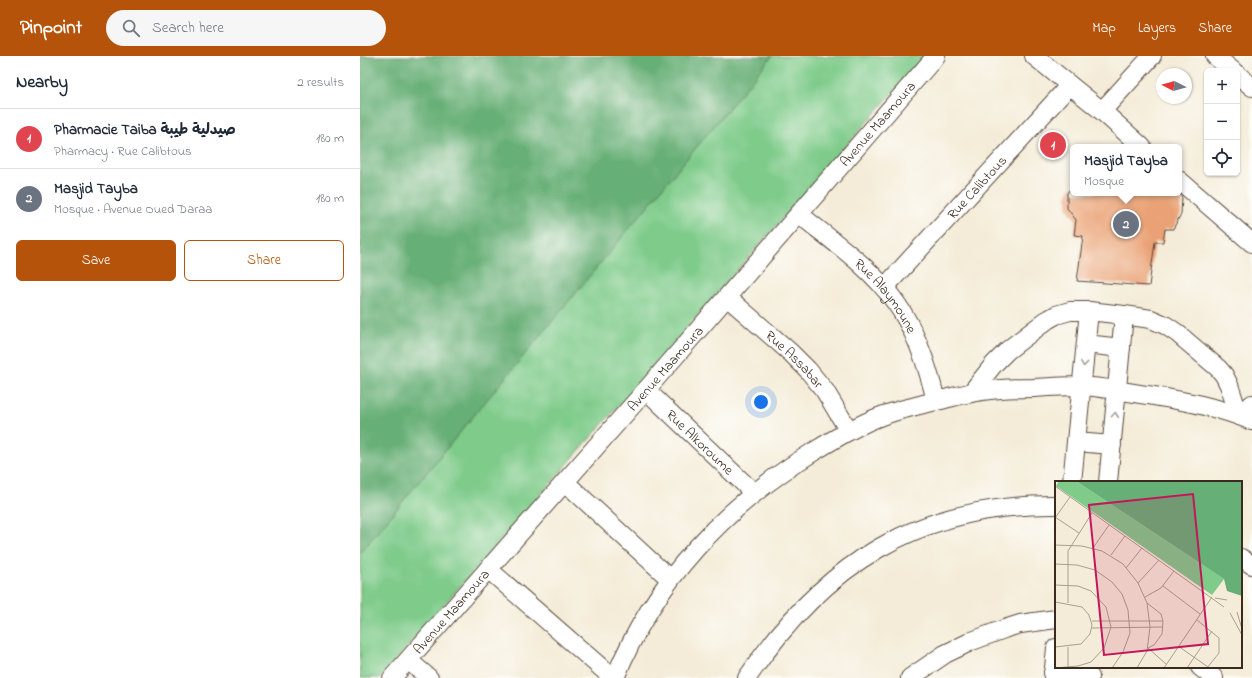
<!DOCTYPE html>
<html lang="en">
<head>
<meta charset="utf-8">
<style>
	:root { --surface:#fff; --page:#f6f6f7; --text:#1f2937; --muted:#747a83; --line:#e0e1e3; --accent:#b45309 }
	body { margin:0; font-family:"Indie Flower","Playpen Sans Arabic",sans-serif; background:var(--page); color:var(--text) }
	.controls { position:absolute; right:12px; top:12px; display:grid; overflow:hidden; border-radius:6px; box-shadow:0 1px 3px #0004 }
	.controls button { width:36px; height:36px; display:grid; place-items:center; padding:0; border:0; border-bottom:1px solid var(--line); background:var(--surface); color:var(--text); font:20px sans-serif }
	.compass { position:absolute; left:796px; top:12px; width:36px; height:36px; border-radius:50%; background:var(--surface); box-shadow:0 1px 3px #0004; rotate:276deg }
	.you { position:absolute; left:401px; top:346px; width:14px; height:14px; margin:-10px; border:3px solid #fff; border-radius:50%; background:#1a73e8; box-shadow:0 0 0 6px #1a73e833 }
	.badge { display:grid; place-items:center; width:26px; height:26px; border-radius:50%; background:var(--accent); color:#fff; font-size:13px; font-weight:700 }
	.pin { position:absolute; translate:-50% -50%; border:2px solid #fff; box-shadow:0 1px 4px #0006 }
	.popup { position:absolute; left:710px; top:88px; width:112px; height:52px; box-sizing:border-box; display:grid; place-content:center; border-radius:6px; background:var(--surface); filter:drop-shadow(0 1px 3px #0005); font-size:13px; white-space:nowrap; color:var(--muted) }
	.popup b { font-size:15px; color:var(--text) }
	.popup::after { content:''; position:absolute; left:50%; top:100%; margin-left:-8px; border:8px solid transparent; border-top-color:var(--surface) }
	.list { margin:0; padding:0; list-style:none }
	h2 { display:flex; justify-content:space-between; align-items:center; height:52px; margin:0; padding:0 16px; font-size:17px }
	h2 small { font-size:13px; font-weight:400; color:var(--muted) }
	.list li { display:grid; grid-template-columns:26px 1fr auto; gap:12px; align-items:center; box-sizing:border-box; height:60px; padding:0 16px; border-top:1px solid var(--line) }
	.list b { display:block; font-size:15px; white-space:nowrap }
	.list p { margin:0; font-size:13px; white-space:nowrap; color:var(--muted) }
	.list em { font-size:13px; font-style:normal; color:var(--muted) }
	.actions { display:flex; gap:8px; padding:12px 16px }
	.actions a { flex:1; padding:9px 0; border:1px solid var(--accent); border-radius:6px; text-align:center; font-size:14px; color:var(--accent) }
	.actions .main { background:var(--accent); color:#fff }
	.icon { flex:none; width:22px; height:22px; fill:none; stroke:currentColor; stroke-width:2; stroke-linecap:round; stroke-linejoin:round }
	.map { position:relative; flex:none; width:892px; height:622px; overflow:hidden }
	header { display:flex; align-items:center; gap:24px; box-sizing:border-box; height:56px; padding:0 20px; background:var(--accent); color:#fff }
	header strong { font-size:19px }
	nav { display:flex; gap:22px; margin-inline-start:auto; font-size:14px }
	.search { width:280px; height:36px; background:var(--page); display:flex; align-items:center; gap:10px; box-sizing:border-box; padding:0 14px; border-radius:22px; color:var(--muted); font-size:15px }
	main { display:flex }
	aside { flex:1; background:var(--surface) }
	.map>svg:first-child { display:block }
	.green { fill:#7ecb8a; stroke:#5c7a54 }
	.forest { fill:#66af76; stroke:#506c4a }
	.building { fill:#eaa174 }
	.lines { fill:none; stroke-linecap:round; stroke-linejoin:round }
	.minor-casing { stroke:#57473a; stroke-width:20 }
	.minor { stroke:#fff; stroke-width:18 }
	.oneway { stroke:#a79f9a }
	.labels { text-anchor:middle; stroke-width:3; stroke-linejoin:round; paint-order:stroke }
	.street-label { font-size:14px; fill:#3b2a1e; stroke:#fdfcf7 }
	.inset-road { fill:none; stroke:#aa9e8e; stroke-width:1 }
	.view { fill:#c2185b; fill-opacity:0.15; stroke:#c2185b; stroke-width:2 }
	.inset-edge { fill:none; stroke:#3b2a1e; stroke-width:2 }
</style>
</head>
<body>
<header>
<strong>Pinpoint</strong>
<div class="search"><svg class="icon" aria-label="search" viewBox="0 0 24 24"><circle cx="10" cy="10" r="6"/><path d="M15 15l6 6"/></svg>Search here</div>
<nav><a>Map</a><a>Layers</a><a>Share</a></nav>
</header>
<main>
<aside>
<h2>Nearby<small>2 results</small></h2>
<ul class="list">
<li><span class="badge" style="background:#e0444e">1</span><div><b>Pharmacie Taiba صيدلية طيبة</b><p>Pharmacy · Rue Calibtous</p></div><em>180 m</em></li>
<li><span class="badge" style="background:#6b7280">2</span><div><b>Masjid Tayba</b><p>Mosque · Avenue Oued Daraa</p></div><em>180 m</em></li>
</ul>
<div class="actions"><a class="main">Save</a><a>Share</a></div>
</aside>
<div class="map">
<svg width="892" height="622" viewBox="0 0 892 622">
	<rect width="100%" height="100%" fill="#fdfcf7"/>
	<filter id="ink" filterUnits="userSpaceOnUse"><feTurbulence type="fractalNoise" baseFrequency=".025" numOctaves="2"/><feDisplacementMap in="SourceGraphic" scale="8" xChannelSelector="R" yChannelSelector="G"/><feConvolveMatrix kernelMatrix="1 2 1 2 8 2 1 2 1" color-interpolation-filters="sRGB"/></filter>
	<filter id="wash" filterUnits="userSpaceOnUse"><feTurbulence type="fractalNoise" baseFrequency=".012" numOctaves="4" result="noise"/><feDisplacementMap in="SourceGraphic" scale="16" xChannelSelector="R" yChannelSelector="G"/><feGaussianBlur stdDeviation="0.9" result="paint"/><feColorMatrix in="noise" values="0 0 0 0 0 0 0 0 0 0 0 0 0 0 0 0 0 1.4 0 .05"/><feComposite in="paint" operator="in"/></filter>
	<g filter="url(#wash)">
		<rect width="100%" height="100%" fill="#f4ecd8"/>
		<path class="green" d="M 412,0 L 565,0 L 20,622 L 0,622 L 0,497 Z"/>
		<path class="forest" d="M 0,0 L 412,0 L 0,497 Z"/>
		<g id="blocks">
			<path class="building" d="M 713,129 L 713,137 L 820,137 L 822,142 L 821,158 L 813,173 L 805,173 L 803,186 L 795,186 L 789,230 L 717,225 L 723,180 L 714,179 L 716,164 L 707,152 L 707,137 Z"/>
		</g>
	</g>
	<g filter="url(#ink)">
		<use href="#blocks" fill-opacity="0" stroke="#57473a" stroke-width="1"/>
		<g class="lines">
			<g class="minor-casing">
				<g id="minor">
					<path d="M 674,0 L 742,55 L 782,91"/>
					<path d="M 855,0 L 873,15"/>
					<path d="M 877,18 L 892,31"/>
					<path d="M 742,55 L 792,0"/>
					<path d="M 819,124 L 892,187"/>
					<path id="s1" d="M 439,158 C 472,185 511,211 536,247 C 557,276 568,311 576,345"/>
					<path id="s2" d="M 524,232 L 709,30"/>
					<path id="s3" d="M 367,241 L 431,297 L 448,314 L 465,335 L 489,375"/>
					<path d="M 726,288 L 761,292"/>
					<path id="s4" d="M 286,334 L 394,437"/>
					<path d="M 611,337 L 634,308 L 648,294 L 687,264 L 696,259 L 710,255 L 729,255 L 764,259 L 791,263 L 805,269 L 817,277 L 858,312 L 864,319 L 869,329 L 879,360 L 892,348"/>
					<path d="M 716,386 L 752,389"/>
					<path d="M 205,426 L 310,523"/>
					<path d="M 712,426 L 729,255"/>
					<path d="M 748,426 L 764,259"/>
					<path d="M 881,502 L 892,509"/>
					<path d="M 128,513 L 253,622"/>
					<path d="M 48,604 L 69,622"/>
					<path d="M 840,611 L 854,622"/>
					<path d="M 693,616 L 730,621"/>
					<path id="s5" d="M 32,622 L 286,334 L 576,0"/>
					<path d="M 255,622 C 294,525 365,450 453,396 C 476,382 499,368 524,359 C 541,353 559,349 576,345 C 587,343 598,339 610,337 C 631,333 653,332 674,332 C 689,331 705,330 720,330 C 743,331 766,336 788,339 C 823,345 860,351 892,365"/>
					<path d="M 387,622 C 463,509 557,448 696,449"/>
					<path d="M 550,622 L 585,598 L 612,585 L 644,573 L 660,568 L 696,563"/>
					<path d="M 693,622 L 696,592"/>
				</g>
			</g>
			<use href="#minor" class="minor"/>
		</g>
		<defs><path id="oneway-chevron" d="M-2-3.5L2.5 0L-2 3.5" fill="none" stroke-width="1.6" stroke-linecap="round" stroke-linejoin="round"/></defs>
		<g class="oneway">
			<use href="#oneway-chevron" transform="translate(724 308) rotate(96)"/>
			<use href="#oneway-chevron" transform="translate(755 359) rotate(-85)"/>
		</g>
	</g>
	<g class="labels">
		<g class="street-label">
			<text dy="5" stroke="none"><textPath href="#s5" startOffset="737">Avenue Maamoura</textPath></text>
			<text dy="5" stroke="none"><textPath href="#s2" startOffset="137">Rue Calibtous</textPath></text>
			<text dy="5" stroke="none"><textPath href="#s1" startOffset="120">Rue Alaymoune</textPath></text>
			<text dy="5" stroke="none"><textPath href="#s3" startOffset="92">Rue Assabar</textPath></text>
			<text dy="5" stroke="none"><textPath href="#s5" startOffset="413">Avenue Maamoura</textPath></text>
			<text dy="5" stroke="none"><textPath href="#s4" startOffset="75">Rue Alkoroume</textPath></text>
			<text dy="5" stroke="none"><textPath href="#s5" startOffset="89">Avenue Maamoura</textPath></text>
		</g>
	</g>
	<g transform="translate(695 425)">
		<rect width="187" height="187" fill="#f4ecd8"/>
		<path d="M 4,0 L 21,0 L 169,98 L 157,114 L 1,5 Z" fill="#7ecb8a"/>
		<path d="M 21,0 L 187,0 L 187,115 L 172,110 L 169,98 Z" fill="#66af76"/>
		<path class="inset-road" d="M 0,5 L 169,126M 0,36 L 24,52M 0,37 L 15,16M 0,64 L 27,65 L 47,70 L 68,83 L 83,102 L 92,122 L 95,146 L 92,170 L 82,187M 38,67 L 54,44M 56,74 L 70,55M 0,83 L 22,84 L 40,89 L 57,101 L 67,113 L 73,129 L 75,152 L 68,171 L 57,187M 71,87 L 87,67M 83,102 L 104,79M 0,104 L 23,105 L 36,110 L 51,126 L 56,146 L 49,167 L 36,181 L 23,185 L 0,187M 108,105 L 145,133M 90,116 L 106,107 L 119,90M 160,117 L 172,119M 0,121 L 27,126 L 34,134 L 37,144 L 35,153 L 26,163 L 0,166M 13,122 L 13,70 L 37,32M 92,122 L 106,133 L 108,140 L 107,153 L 99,164 L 93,167 L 111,183M 182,131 L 187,148M 175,132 L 187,154M 142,139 L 164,157 L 164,172 L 152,187M 37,140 L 108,140M 37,147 L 108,146M 123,165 L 153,186M 13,187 L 13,166M 109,187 L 157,116M 132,187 L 157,150"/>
		<path class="view" d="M 138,13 L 153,163 L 49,174 L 34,24 Z"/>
		<rect width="187" height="187" class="inset-edge"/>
	</g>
</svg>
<div class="controls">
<button>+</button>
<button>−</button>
<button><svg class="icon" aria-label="locate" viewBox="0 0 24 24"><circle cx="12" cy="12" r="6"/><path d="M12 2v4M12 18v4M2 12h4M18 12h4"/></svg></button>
</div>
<svg class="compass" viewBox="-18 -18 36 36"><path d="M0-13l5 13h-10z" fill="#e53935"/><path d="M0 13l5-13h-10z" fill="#747a83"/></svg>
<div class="you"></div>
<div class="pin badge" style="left:693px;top:89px;background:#e0444e">1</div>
<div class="pin badge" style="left:766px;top:168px;background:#6b7280">2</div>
<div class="popup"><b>Masjid Tayba</b>Mosque</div>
</div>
</main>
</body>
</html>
